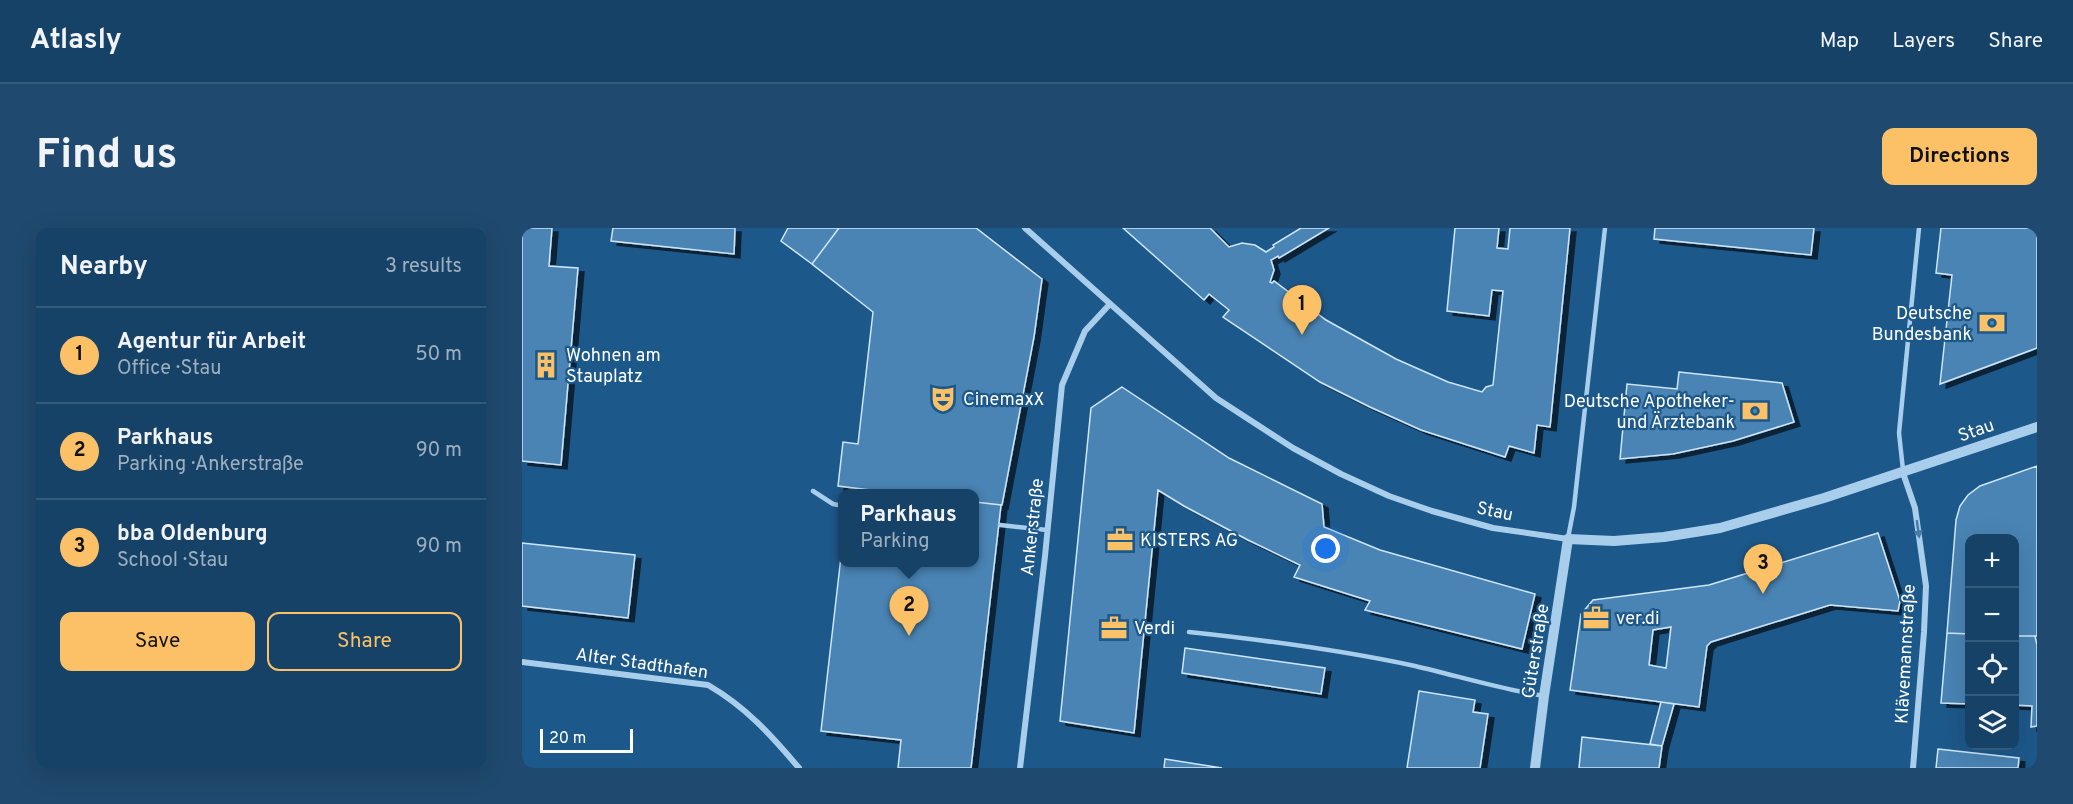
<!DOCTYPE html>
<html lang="en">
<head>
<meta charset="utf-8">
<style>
	:root { --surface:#164268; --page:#1f496e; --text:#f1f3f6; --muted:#9eb0c0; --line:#355b7c; --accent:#fcc167 }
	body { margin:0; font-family:Overpass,sans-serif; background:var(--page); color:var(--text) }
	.controls { position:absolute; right:18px; bottom:18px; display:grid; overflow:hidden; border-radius:12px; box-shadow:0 6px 24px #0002 }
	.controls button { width:54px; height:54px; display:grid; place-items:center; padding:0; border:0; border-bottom:2px solid var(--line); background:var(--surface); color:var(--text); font:30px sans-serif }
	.scale { position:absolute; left:18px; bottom:15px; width:93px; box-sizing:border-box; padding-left:6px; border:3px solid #fff; border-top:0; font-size:16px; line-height:21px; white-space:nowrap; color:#fff; -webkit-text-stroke:4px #1d588a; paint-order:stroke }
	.you { position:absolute; left:804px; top:321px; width:21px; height:21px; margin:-15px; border:4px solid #fff; border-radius:50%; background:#1a73e8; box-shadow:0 0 0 9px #1a73e833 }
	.badge { display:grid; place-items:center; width:39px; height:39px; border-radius:50%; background:var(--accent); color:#111; font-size:20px; font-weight:700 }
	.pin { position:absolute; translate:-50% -50px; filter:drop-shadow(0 2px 3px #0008) }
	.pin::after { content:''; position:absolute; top:32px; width:21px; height:18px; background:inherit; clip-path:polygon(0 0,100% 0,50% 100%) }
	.popup { position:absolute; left:316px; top:261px; width:141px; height:78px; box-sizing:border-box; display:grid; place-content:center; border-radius:12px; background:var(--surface); filter:drop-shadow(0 2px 4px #0005); font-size:20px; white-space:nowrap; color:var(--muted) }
	.popup b { font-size:22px; color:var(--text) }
	.popup::after { content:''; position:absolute; left:50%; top:100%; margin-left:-12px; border:12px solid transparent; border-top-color:var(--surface) }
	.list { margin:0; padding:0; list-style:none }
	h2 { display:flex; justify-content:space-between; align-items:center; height:78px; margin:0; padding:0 24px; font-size:26px }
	h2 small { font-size:20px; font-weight:400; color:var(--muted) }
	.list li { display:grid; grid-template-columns:39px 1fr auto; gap:18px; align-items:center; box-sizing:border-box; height:96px; padding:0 24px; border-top:2px solid var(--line) }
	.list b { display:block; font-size:22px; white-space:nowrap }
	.list p { margin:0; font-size:20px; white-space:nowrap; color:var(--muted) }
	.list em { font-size:20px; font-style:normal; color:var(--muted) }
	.actions { display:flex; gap:12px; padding:18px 24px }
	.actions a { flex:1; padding:14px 0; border:2px solid var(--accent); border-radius:12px; text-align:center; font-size:21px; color:var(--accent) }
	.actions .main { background:var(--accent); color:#111 }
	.icon { flex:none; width:33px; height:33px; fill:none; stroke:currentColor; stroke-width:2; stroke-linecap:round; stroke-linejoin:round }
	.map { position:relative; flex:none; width:1515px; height:540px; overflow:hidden; border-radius:12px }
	header { display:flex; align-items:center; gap:36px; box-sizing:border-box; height:84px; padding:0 30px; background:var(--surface); border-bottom:2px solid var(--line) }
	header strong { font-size:28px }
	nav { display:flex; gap:33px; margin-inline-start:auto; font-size:21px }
	.intro { display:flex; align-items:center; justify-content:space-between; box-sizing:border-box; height:144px; padding:0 36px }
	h1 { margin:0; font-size:42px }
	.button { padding:15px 27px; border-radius:12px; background:var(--accent); color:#111; font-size:21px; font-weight:700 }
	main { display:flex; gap:36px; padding:0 36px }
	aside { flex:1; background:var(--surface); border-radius:12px; box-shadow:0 6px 24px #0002 }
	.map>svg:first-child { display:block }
	.building { fill:#4a84b4; stroke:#cee6f9; stroke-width:1.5; fill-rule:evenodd; filter:url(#shadow) }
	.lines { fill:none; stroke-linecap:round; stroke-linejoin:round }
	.service { stroke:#a8ceec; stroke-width:4.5 }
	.minor { stroke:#a8ceec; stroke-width:6 }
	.tertiary { stroke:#a8ceec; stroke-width:10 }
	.oneway { fill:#477ba7 }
	.labels { text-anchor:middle; stroke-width:4.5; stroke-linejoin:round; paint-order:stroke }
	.poi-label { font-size:18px; fill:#fff; stroke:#1d588a; text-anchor:start }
	.street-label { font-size:18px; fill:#fff; stroke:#1d588a }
</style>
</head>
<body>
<header>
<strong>Atlasly</strong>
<nav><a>Map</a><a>Layers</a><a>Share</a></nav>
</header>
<div class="intro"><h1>Find us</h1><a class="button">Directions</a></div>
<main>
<aside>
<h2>Nearby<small>3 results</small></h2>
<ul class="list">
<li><span class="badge">1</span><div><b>Agentur für Arbeit</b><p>Office · Stau</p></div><em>50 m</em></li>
<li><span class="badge">2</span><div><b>Parkhaus</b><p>Parking · Ankerstraße</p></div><em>90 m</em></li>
<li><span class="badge">3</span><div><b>bba Oldenburg</b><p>School · Stau</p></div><em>90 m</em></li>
</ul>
<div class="actions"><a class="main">Save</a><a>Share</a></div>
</aside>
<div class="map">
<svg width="1515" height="540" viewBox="0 0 1515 540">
	<defs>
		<filter id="shadow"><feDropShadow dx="6" dy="4" stdDeviation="0" flood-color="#0009"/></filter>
	</defs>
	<rect width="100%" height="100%" fill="#1d588a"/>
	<path class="building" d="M 0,0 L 30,0 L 27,38 L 56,40 L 39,237 L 0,233 Z
		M 91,0 L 213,0 L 212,26 L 89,13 Z
		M 266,0 L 317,0 L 290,36 L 259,13 Z
		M 317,0 L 454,0 L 520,51 L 512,109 L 480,277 L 453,274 L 453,266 L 382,266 L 316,258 L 321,214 L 336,216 L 351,84 L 290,36 Z
		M 601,0 L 688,0 L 707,19 L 720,15 L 733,17 L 744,24 L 752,19 L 751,17 L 779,0 L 807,0 L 757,30 L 756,28 L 749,32 L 752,42 L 748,54 L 750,55 L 752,53 L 804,92 L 874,131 L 926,154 L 960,164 L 964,159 L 971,157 L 981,63 L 970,62 L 967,88 L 925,83 L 933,0 L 977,0 L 975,20 L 986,21 L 988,0 L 1048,0 L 1028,199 L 1015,197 L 1012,225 L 987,218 L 983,229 L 899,202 L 848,179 L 798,154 L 701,89 L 707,82 L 687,66 L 682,72 Z
		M 1133,0 L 1292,0 L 1289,27 L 1132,11 Z
		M 1419,0 L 1515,0 L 1515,120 L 1418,156 L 1430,47 L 1414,45 Z
		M 1157,144 L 1260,155 L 1272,194 L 1211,213 L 1151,226 L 1098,231 L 1105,156 L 1155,161 Z
		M 600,159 L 707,230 L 800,276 L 802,299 L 858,322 L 1013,366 L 1000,421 L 843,382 L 848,373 L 772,349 L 778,337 L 726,312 L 662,278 L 636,262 L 612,505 L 538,493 L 569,180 Z
		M 1515,238 L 1515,408 L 1492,408 L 1492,310 L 1448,310 L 1448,406 L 1425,405 L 1434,292 L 1438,278 L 1446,267 L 1458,258 Z
		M 453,274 L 479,277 L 449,540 L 376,540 L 379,512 L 299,503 L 321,311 L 321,334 L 453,334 Z
		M 1356,305 L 1378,373 L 1376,383 L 1308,377 L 1189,414 L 1185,418 L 1177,479 L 1048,462 L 1059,386 L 1071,372 L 1187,357 ZM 1149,399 L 1144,440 L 1127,437 L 1131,402 Z
		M 0,315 L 113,327 L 106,390 L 0,378 Z
		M 1425,405 L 1448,406 L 1448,476 L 1419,475 Z
		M 1492,408 L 1513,408 L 1515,417 L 1515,498 L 1509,499 L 1510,478 L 1492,477 Z
		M 663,420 L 803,440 L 799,466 L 660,445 Z
		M 897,463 L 953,472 L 951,484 L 966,486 L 958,540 L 885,540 Z
		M 1139,474 L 1152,476 L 1140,518 L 1128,516 Z
		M 1060,509 L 1140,518 L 1137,540 L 1057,540 Z
		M 1416,521 L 1497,530 L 1496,540 L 1414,540 Z
		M 643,531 L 700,540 L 642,540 Z"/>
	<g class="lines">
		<path class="service" d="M 1381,242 L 1377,205 L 1397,0
			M 291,263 L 311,276 L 321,278
			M 478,297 L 525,302
			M 1046,310 L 1052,279 L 1083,0
			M 667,404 C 743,412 818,422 893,438 C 936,448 978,461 1022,468"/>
		<path class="minor" d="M 503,0 L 694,170 L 771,220 L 819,246 L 867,268 L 910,283 L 971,300 L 1046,311
			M 1381,245 L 1393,280 L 1404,358 L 1402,404 L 1391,540
			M 0,434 L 186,457 C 224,479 249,507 277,540
			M 498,540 L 523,328 L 540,157 L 563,103 L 588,76"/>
		<path class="tertiary" d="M 1013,540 L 1022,468 L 1046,311 L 1092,313 L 1142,309 L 1198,300 L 1302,270 L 1515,199"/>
	</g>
	<defs><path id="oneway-solid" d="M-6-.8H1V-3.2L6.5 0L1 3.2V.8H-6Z" transform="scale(1.5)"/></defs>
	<use class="oneway" href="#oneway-solid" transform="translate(1396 301) rotate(82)"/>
	<defs>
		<g id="bank-bare" transform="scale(2.07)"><path d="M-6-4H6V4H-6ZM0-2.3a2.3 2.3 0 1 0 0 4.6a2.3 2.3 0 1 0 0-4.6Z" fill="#fcc167" stroke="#1d588a" stroke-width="2.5" paint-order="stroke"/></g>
		<g id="building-bare" transform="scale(2.07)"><path d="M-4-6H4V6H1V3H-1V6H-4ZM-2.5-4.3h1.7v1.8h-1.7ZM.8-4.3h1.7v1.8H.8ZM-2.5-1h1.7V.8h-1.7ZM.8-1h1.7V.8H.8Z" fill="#fcc167" stroke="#1d588a" stroke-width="2.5" paint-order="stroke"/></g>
		<g id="theatre-bare" transform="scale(2.07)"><path d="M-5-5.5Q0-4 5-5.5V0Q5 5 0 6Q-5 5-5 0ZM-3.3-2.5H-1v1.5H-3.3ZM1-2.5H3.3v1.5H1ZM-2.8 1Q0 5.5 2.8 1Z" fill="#fcc167" stroke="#1d588a" stroke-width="2.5" paint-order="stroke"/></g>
		<g id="office-bare" transform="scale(2.07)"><path d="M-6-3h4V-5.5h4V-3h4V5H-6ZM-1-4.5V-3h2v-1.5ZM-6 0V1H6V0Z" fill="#fcc167" stroke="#1d588a" stroke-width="2.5" paint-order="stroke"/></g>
	</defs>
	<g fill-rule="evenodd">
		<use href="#bank-bare" x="1470" y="95"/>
		<use href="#building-bare" x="24" y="137"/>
		<use href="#theatre-bare" x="421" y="171"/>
		<use href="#bank-bare" x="1233" y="183"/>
		<use href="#office-bare" x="598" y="312"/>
		<use href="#office-bare" x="1074" y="390"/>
		<use href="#office-bare" x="592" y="400"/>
	</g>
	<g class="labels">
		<g class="poi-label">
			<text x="1450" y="91" text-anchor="end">Deutsche<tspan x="1450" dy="21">Bundesbank</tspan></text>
			<text x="44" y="133">Wohnen am<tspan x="44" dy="21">Stauplatz</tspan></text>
			<text x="441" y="177">CinemaxX</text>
			<text x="1213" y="179" text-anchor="end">Deutsche Apotheker-<tspan x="1213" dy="21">und Ärztebank</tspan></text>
			<text x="618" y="318">KISTERS AG</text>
			<text x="1094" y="396">ver.di</text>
			<text x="612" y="406">Verdi</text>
		</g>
		<g class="street-label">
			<text transform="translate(1454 202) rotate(-19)" y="6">Stau</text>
			<text transform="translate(973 283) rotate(12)" y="6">Stau</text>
			<text transform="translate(510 299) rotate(-84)" y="6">Ankerstraße</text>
			<text transform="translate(1013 423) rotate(-81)" y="6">Güterstraße</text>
			<text transform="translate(1383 426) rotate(-87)" y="6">Klävemannstraße</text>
			<text transform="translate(120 435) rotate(8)" y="6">Alter Stadthafen</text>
		</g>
	</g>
</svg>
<div class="controls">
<button>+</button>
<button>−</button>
<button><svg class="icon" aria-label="locate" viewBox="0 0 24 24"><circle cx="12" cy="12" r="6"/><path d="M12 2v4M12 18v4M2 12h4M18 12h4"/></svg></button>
<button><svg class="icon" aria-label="layers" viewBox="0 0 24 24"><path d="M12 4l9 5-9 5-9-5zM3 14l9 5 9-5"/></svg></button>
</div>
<div class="scale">20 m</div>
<div class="you"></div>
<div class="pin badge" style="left:780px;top:107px">1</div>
<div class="pin badge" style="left:387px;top:408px">2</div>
<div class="popup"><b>Parkhaus</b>Parking</div>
<div class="pin badge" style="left:1241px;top:366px">3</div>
</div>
</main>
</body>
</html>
